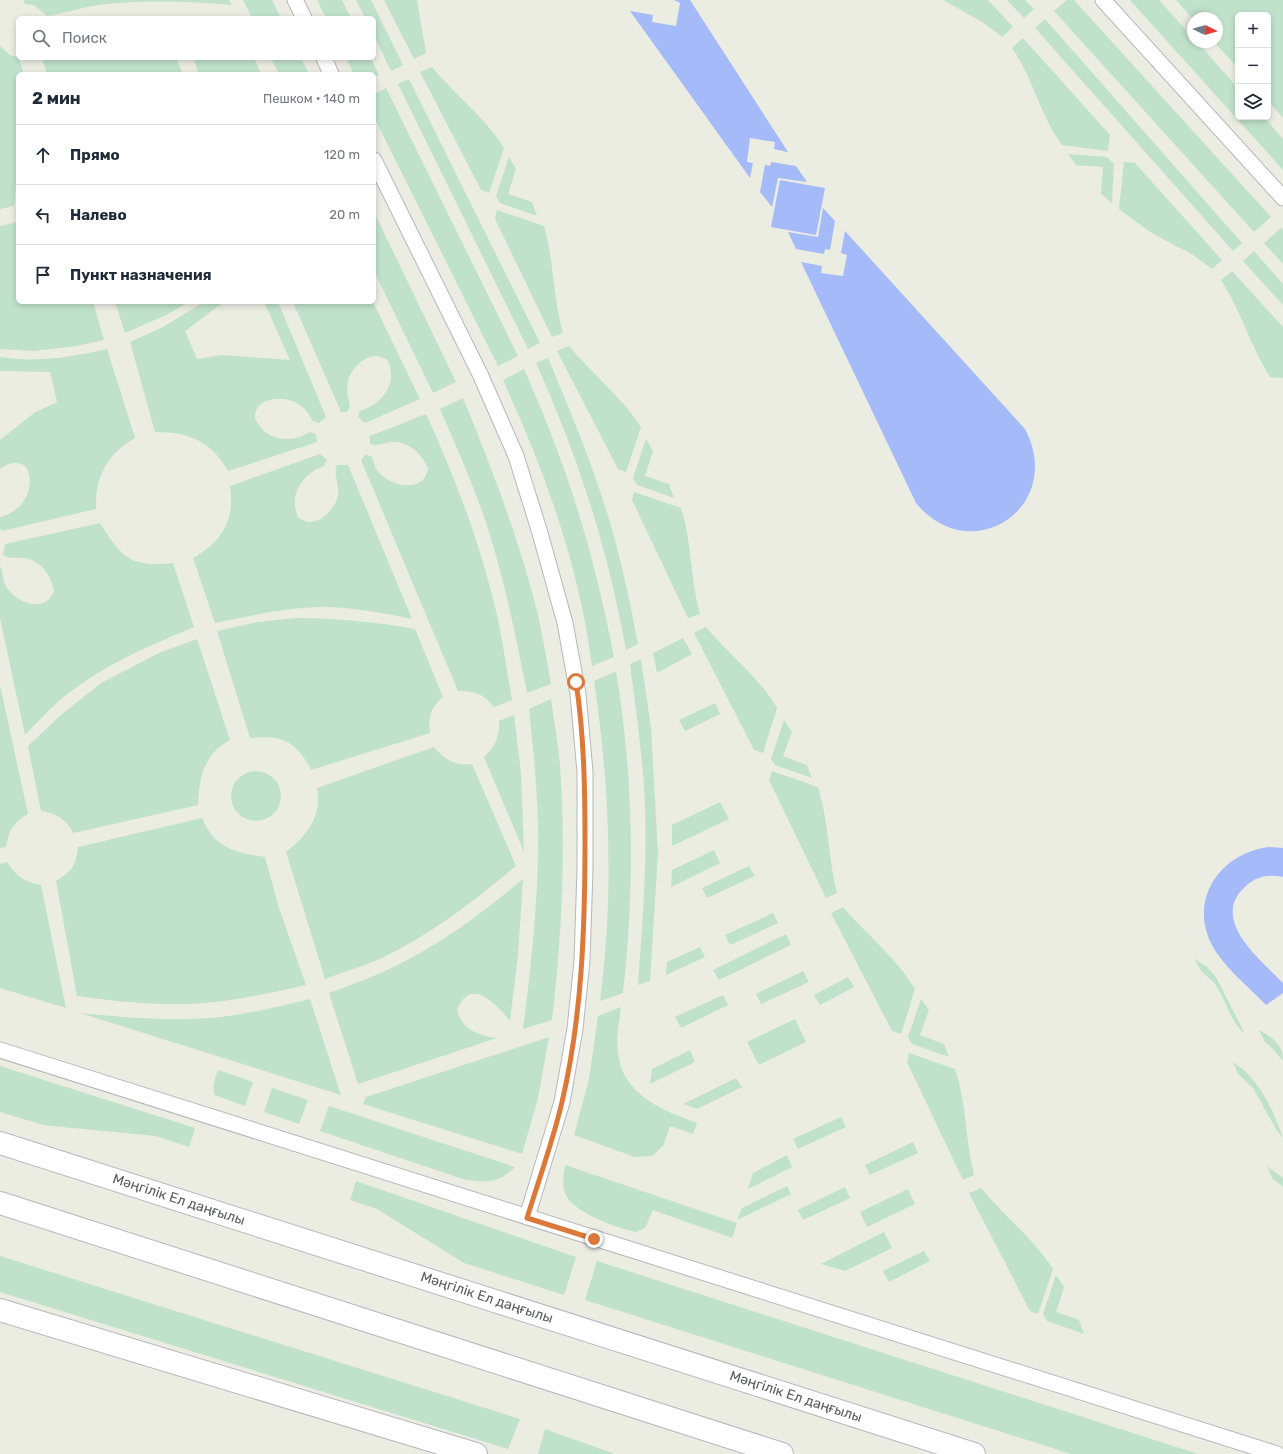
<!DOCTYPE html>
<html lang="ru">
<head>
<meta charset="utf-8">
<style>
	:root { --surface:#fff; --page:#f6f6f7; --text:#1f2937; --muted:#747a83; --line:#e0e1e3 }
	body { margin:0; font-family:Rubik,sans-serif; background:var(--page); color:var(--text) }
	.controls { position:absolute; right:12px; top:12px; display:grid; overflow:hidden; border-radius:6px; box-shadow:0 2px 6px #0003 }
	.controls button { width:36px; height:36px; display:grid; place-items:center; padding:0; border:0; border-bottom:1px solid var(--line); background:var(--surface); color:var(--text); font:20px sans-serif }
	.compass { position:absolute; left:1187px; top:12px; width:36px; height:36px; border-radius:50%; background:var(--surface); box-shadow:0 2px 6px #0003; rotate:95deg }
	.stop { position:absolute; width:12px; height:12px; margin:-9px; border:3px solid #dc7938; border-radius:50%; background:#fff }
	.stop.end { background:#dc7938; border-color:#fff; box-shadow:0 1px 4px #0008 }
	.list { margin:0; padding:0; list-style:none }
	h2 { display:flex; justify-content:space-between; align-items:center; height:52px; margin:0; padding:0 16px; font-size:17px }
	h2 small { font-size:13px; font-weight:400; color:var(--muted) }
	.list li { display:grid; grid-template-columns:26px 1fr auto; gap:12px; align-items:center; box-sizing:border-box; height:60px; padding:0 16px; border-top:1px solid var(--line) }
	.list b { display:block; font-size:15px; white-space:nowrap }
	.list em { font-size:13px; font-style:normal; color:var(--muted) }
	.icon { flex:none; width:22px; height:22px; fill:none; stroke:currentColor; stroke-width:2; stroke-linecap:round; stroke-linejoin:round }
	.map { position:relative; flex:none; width:1283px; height:1454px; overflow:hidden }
	.search { position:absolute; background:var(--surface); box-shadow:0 2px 6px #0003; left:16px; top:16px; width:360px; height:44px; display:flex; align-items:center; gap:10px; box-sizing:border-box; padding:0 14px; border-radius:6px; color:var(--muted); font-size:15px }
	.panel { position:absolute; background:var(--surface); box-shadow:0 2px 6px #0003; left:16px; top:72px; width:360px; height:232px; border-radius:6px }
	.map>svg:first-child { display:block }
	.green { fill:#c0e2cb }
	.water { fill:#a5baf8 }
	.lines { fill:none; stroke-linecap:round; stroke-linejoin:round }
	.service-casing { stroke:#b7b7bd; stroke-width:17 }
	.minor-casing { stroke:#b7b7bd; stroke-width:24 }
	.secondary-casing { stroke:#b7b8bf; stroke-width:24 }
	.service { stroke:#fff; stroke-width:15 }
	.minor { stroke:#fff; stroke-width:22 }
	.secondary { stroke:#fff; stroke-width:22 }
	.route { stroke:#dc7938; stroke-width:5 }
	.labels { text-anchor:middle; stroke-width:4; stroke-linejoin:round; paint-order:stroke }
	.street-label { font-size:14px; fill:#5a5b61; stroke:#fff }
</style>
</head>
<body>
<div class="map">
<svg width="1283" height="1454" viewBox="0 0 1283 1454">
	<rect width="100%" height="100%" fill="#ebece2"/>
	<path class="green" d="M 24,0 L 229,0 L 232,5 C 187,1 142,0 98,5 C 81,8 64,13 47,16 L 34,5 L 25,4 Z
		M 243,0 L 272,0 L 281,18 L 252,18 Z
		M 317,0 L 342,0 L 351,18 L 326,18 Z
		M 356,0 L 371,0 L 403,65 L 391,71 L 374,36 L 374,18 L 365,18 Z
		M 384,0 L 417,0 L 426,53 L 414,59 Z
		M 943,0 L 988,0 L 1013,27 L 1002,37 L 984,23 Z
		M 1007,0 L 1025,0 L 1034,9 L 1024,18 Z
		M 1067,0 L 1074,0 L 1271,217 L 1254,232 L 1054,11 Z
		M 1130,0 L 1159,0 L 1193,38 L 1193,42 L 1197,42 L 1238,88 L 1238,117 L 1264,117 L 1283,139 L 1283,170 Z
		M 1176,0 L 1283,0 L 1283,118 L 1268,101 L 1268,15 L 1238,15 L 1238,68 L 1214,42 L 1217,42 L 1217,18 L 1193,19 Z
		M 1045,19 L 1242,243 L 1233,251 L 1035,28 Z
		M 1023,38 L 1110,135 L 1108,151 L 1062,145 C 1040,115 1033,78 1012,48 Z
		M 0,46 L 10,55 L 18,57 L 24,74 L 18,74 L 18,176 L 16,183 L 14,206 L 0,209 Z
		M 42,58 L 176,58 L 183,74 L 47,74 Z
		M 193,58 L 254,58 L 261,74 L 199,74 Z
		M 271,58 L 301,58 L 309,74 L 279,74 Z
		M 346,58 L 371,58 L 379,75 L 374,78 L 374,74 L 354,74 Z
		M 432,67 C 455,95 485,117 504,148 L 489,193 L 481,190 L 420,72 Z
		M 409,79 L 540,343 L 528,349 L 398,84 Z
		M 386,88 L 518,356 L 498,366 L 374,117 L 374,94 Z
		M 1068,154 L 1107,157 L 1114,164 L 1112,203 L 1101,194 L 1103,167 L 1076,165 Z
		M 509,157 L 516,169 L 508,194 L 532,202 L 537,216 L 500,203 L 496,196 Z
		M 1124,162 L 1135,163 L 1222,260 L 1212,269 L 1193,255 L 1150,232 L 1119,209 Z
		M 497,210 L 544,226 C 554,261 553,298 563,333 L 552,337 L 495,219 Z
		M 374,212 L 456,382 L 433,393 L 374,271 Z
		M 17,222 L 18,302 L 93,302 L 104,340 L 76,346 L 34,351 L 0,349 L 0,226 Z
		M 1281,228 L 1283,230 L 1283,264 L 1264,243 Z
		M 1254,251 L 1283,284 L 1283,305 L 1243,261 Z
		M 1232,271 L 1283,327 L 1283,378 L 1270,377 C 1250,346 1241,310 1221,280 Z
		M 115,302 L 189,302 L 166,315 L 125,333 Z
		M 204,302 L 224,302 L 185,331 L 197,359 L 222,355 L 290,360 L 264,302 L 278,302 L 326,417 L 319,423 L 313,421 C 309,414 304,407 297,403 C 283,395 254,397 255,418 C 264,441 291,444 310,432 L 316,434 L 317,442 L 228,471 C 211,441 189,432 155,432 L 130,342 L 163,327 Z
		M 293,302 L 373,302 L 420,399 L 365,423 L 358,417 L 360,411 C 382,404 398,384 388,361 C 373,347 352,365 348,381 C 346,389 348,398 350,406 L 347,412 L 341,412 Z
		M 569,346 C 592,374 621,396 641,427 L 626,472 L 618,469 L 557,351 Z
		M 107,349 L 135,438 C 107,454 95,477 96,509 L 2,531 L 0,528 L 0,517 C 22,512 36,490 27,468 C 18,459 9,463 0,469 L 0,440 L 34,413 L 57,402 L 50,372 L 0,371 L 0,357 C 35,363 73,357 107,349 Z
		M 548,358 C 568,406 588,453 604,503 C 619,549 629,597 638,644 L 626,650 C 607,546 579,459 536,363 Z
		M 524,369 C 567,465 594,553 614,657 L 592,666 C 579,565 545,472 503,380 Z
		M 463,398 C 492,469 520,541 538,615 C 543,638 547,661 551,684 L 527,693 C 517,642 507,592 492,542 C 479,497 459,453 440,409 Z
		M 426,414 C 456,479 481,546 497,615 C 503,643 507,672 512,700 L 494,707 C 484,694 475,691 458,691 L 361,460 L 366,454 L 372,457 C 374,463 375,469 380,474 C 393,487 425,493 428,468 C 421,453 409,441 391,442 C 383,443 378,447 370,444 L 370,436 Z
		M 646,439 L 653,451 L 645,476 L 669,484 L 674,498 L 637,485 L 633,478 Z
		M 320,454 L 327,460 L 324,466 C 303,473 288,495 298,517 C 314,531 334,512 338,496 C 340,485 333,475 337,465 L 348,465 L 412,619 C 384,613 356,608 327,607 C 290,606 251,616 215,623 L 193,558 C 222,542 235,520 230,486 Z
		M 634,492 L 681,508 C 692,542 690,579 700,614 L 688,618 L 632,500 Z
		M 100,523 C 121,557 131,568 173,563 L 194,627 C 146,647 97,668 58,702 C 46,712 36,724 25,735 L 0,618 L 0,566 C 3,571 2,579 5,584 C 12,601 45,616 54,591 C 50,573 40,559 21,558 C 13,557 9,559 3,555 L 5,544 Z
		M 297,618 C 337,618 376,622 415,629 L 443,697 C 431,707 428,717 430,733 L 311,770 C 296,741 282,735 250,738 L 217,631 L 257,622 Z
		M 706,627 C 729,655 759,677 777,708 L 763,753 L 754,750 L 694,633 Z
		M 683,638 L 692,654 L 657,673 L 653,653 Z
		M 197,639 L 230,740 C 204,754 199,777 198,805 L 73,833 C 67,819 55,813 41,811 L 28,746 L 61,715 L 101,683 L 159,653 Z
		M 641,659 L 651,728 L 658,853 L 650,981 L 638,985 C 643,919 648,852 644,785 C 641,745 635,704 630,664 Z
		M 616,671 C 634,780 635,884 623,993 L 600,1001 C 614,895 610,787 594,681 Z
		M 0,685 L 28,814 C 13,823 9,830 6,847 L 0,848 Z
		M 551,699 C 554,721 558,743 560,765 C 566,850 562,935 552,1020 L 523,1029 C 532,961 539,892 538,824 C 537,785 533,747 529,709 Z
		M 715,703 L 720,714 L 685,731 L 679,720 Z
		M 514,715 L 521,773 L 524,852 L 484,757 C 495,747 500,736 499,721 Z
		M 784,720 L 792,732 L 783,756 L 807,765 L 812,778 L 775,765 L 771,759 Z
		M 434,747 C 445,760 455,766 472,764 L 516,866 C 473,902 430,935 380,959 C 362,967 343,972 325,979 L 286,852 C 308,835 322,816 317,788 Z
		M 772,771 L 818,787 C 829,822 828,858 837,893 L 826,898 L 769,780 Z
		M231 796a25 25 0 1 1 50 0a25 25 0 1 1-50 0Z
		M 720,802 L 729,819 L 672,846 L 672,825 Z
		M 202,818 C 214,848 236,853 265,857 L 279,908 L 306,985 C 259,996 210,1006 162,1004 C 133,1003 105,1000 77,996 L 56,881 C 72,871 76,866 78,847 Z
		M 714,850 L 720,863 L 671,887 L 672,870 Z
		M 7,862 C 16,876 25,882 41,885 L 66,1008 L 0,988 L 0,864 Z
		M 749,866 L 755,876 L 707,898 L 702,888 Z
		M 523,879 L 518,955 L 510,1021 C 497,1004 470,976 457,1010 C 461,1029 479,1036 497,1038 L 358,1084 L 329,993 C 354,984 381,974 405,961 C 448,939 486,910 523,879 Z
		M 843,907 C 867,935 896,957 915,989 L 901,1034 L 892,1031 L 831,913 Z
		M 773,913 L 778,923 L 730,945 L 725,935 Z
		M 786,934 L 791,945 L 719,980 L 713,970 Z
		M 700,947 L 705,957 L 666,975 L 667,962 Z
		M 1195,959 L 1207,967 L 1216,977 L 1245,1034 C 1229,1021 1226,998 1214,983 C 1204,972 1201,974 1195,959 Z
		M 803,971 L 809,982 L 761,1004 L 756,994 Z
		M 848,977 L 854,987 L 820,1005 L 814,995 Z
		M 723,995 L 728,1005 L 681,1028 L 675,1017 Z
		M 310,999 L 341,1095 L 80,1013 C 131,1018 184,1023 235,1015 C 261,1011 286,1005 310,999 Z
		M 921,999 L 929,1010 L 920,1035 L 944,1044 L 949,1057 L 912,1044 L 908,1037 Z
		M 621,1007 C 619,1022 616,1038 618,1053 C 622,1094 663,1111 697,1123 L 693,1134 L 670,1126 L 663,1146 L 652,1156 L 635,1157 L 574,1135 L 589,1079 L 598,1016 Z
		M 795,1019 L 806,1042 L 759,1065 L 747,1042 Z
		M 1259,1030 C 1273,1038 1283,1044 1283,1061 L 1272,1048 L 1265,1042 Z
		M 549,1037 L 538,1098 L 522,1154 L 363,1104 L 366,1097 Z
		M 690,1050 L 695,1062 L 650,1084 L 652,1069 Z
		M 909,1053 L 955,1069 C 967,1104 965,1140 974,1175 L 963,1180 L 907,1062 Z
		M 1233,1062 C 1259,1078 1273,1110 1283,1138 L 1277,1131 L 1253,1088 L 1238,1074 Z
		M 0,1066 L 195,1128 L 189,1147 L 155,1136 L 43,1125 L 0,1112 Z
		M 218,1070 L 253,1082 L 245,1106 L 215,1095 C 211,1086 215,1079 218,1070 Z
		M 736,1078 L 742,1087 L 697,1109 L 683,1104 Z
		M 272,1088 L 308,1100 L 299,1124 L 264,1112 Z
		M 329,1106 L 515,1167 C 499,1183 488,1183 466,1180 L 320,1131 Z
		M 841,1117 L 846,1127 L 798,1149 L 793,1139 Z
		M 913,1142 L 918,1153 L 870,1175 L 865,1165 Z
		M 787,1155 L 792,1167 L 748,1189 L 753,1173 Z
		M 565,1165 L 737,1223 L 732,1238 L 653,1210 L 645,1228 L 636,1232 C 617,1228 571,1212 565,1193 C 562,1184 564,1174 565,1165 Z
		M 1267,1166 L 1283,1178 L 1283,1187 L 1272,1178 Z
		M 356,1181 L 576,1257 L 564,1295 L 464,1263 L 377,1209 L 350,1200 Z
		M 787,1186 L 791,1194 L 737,1220 L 742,1208 Z
		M 845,1187 L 850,1198 L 803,1220 L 798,1210 Z
		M 981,1188 C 1004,1216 1033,1238 1053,1269 L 1038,1314 L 1030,1311 L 969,1193 Z
		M 908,1189 L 915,1204 L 867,1227 L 860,1212 Z
		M 884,1232 L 892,1248 L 845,1271 L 821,1264 Z
		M 924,1251 L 930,1261 L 889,1282 L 883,1271 Z
		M 0,1256 L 520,1419 L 508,1449 L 0,1292 Z
		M 597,1261 L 1198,1454 L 1071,1454 L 585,1300 Z
		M 1056,1275 L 1064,1287 L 1056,1312 L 1079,1320 L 1084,1334 L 1047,1321 L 1043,1314 Z
		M 545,1429 L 615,1454 L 538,1454 Z"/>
	<path class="water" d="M 674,0 L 690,0 L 788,152 L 774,149 L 775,142 L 750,138 L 747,162 L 753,163 L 750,178 L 630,11 L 653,15 L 652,22 L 676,26 L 680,3 Z
		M 771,162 L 796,166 L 807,182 L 778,178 L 772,207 L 760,192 L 765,165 L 770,166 Z
		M 780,180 L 825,188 L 816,235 L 771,227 Z
		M 823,208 L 835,221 L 830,250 L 825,249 L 824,254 L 796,249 L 788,232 L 818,237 Z
		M 845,231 L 1025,429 C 1066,507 971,570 916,503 L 801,262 L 822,266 L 821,273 L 843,276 L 847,255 L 841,253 Z
		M 1269,847 L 1283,848 L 1283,877 C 1270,874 1256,876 1246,886 C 1208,919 1261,960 1283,983 L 1283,993 L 1266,1005 C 1250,988 1224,967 1213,947 C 1187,900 1220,853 1269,847 Z"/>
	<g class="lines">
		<g class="service-casing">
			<path id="service" d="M 295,0 L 304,18
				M 1103,0 L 1283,198
				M 324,58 L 331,74
				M 374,160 L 480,374 L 516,456 L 540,533 L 565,623 L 578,694 L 585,772 L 585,869 L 582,961 L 575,1029 L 562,1102 L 527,1217
				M 0,1050 L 1277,1454"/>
		</g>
		<g class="minor-casing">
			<path id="minor" d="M 0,1310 L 476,1454"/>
		</g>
		<g class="secondary-casing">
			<path id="secondary" d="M 0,1143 L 974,1454
				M 0,1203 L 782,1454"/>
		</g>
		<use href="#service" class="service"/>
		<use href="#minor" class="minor"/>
		<use href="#secondary" class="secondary"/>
	</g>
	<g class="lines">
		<path class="route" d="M 576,682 C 584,734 585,788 585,841 C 585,928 582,1017 562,1102 C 553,1141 539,1179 527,1218 L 594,1239"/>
	</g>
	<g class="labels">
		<g class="street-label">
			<text transform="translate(179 1199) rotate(18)" y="5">Мәңгілік Ел даңғылы</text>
			<text transform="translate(487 1297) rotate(18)" y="5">Мәңгілік Ел даңғылы</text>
			<text transform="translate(796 1396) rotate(18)" y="5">Мәңгілік Ел даңғылы</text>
		</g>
	</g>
</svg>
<div class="controls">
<button>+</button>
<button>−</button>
<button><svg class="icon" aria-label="layers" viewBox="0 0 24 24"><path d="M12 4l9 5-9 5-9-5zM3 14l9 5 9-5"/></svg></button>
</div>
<svg class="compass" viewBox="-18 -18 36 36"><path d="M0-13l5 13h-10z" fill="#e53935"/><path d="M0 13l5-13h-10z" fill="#747a83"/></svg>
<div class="stop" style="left:576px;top:682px"></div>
<div class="stop end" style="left:594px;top:1239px"></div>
<div class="search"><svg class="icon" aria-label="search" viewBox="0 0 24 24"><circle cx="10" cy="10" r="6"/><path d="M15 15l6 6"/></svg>Поиск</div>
<section class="panel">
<h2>2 мин<small>Пешком · 140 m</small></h2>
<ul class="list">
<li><svg class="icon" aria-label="ahead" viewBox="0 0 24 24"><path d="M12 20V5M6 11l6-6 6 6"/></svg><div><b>Прямо</b></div><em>120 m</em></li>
<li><svg class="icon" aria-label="left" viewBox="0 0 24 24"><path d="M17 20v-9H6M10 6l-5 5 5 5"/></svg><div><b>Налево</b></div><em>20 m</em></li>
<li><svg class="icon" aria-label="arrive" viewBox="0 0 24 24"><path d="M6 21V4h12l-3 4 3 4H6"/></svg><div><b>Пункт назначения</b></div></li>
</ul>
</section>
</div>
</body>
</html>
